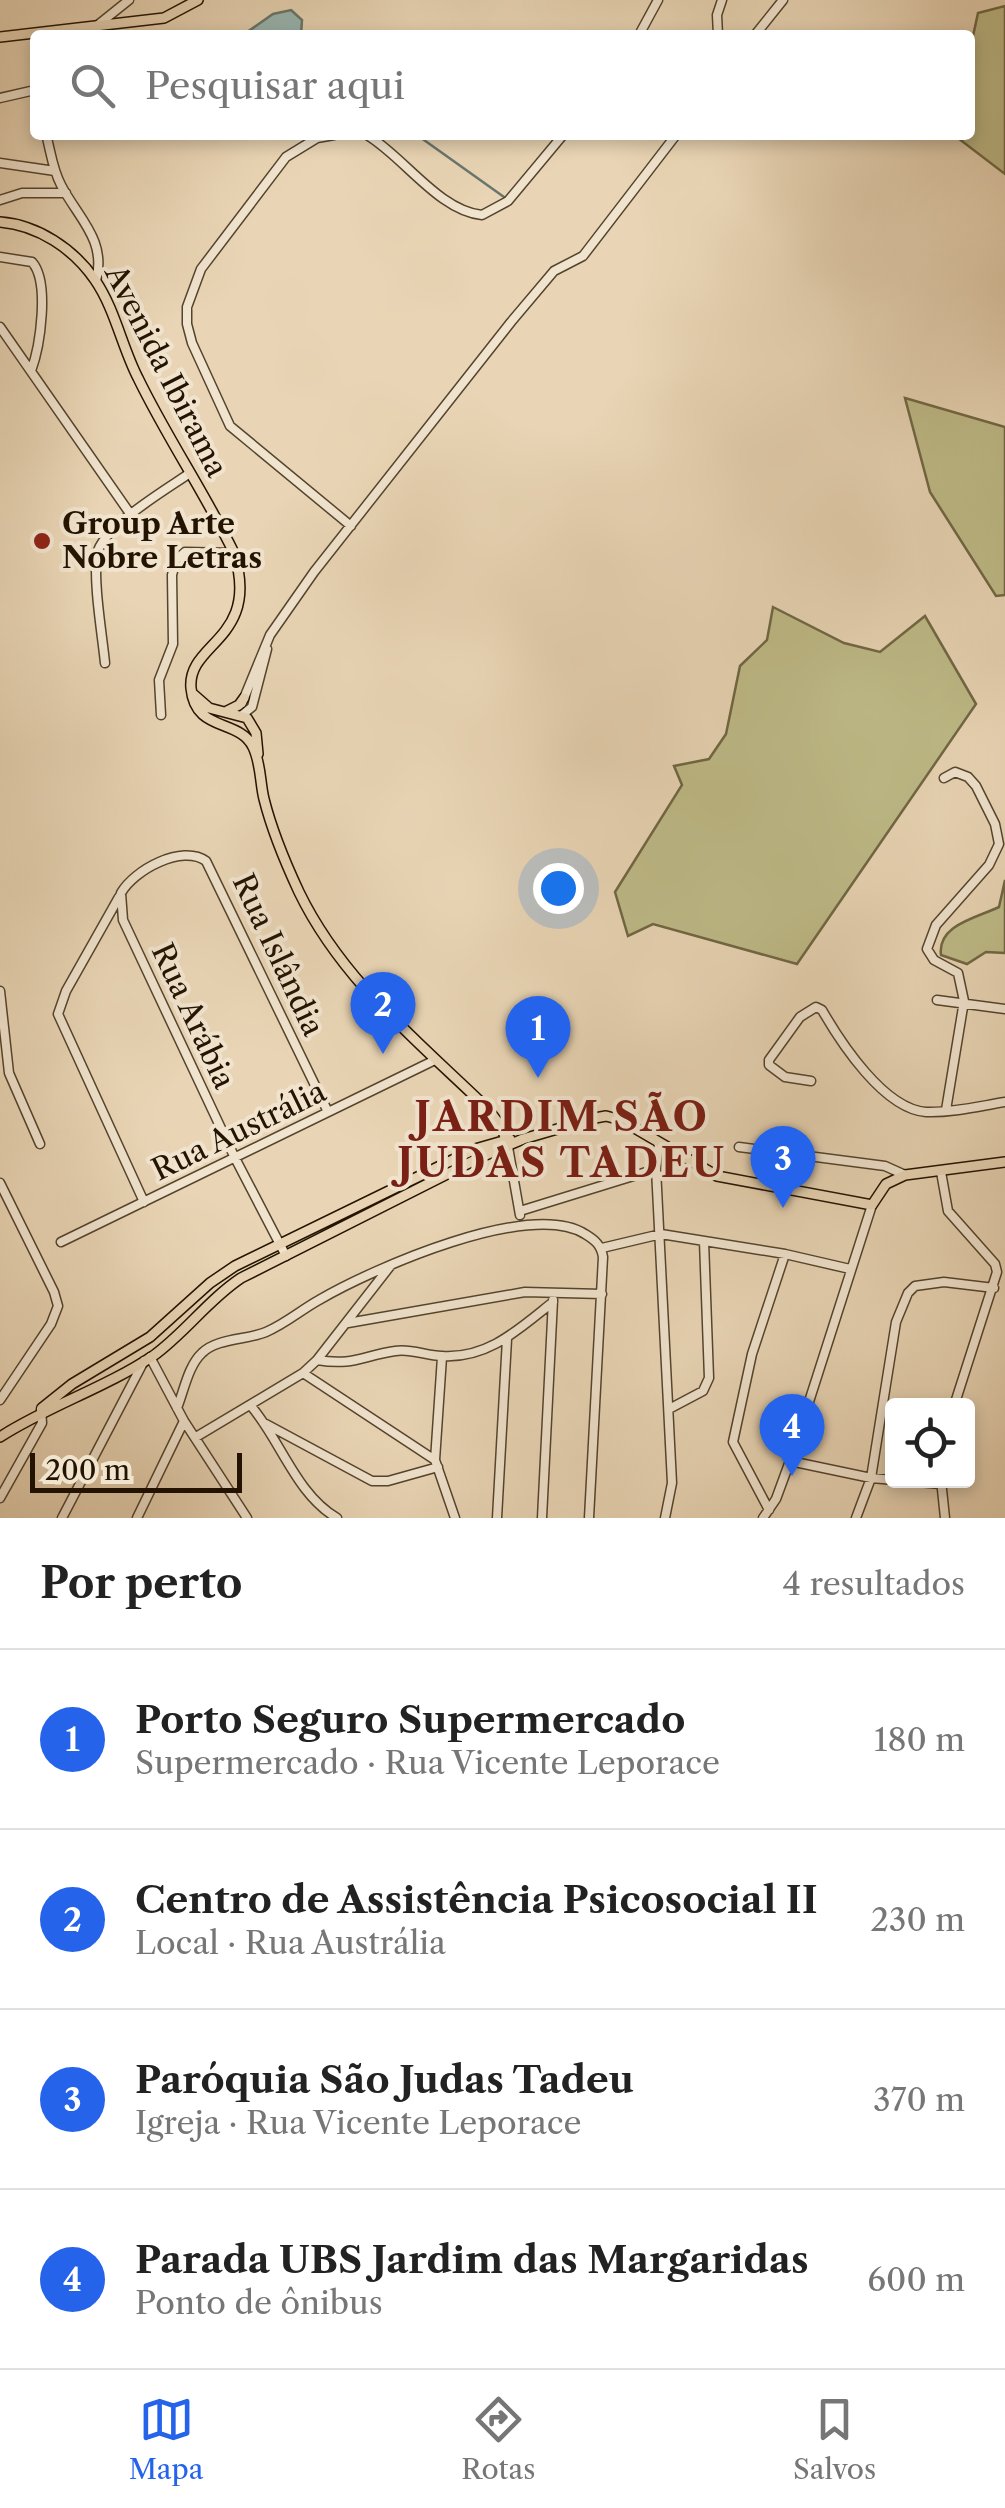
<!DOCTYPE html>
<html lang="pt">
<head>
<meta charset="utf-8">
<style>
	:root { --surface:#fff; --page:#f6f6f6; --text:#222; --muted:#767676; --line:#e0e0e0; --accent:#2563eb }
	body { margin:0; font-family:"Libre Caslon Text",serif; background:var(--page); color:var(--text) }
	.controls { position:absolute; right:30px; bottom:30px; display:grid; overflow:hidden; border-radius:10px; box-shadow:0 5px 15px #0003 }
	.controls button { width:90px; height:90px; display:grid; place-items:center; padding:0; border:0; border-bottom:2px solid var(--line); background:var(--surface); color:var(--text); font:50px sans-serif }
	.scale { position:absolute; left:30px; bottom:25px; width:212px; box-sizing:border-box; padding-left:10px; border:5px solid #231300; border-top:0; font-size:28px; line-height:35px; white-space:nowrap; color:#231300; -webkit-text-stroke:8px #f1e4cf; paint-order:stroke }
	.you { position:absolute; left:558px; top:888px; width:35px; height:35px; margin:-25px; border:8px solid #fff; border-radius:50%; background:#1a73e8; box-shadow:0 0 0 15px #1a73e833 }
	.badge { display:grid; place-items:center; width:65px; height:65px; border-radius:50%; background:var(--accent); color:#fff; font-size:32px; font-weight:700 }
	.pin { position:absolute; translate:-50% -82px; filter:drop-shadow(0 2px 5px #0008) }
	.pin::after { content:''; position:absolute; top:52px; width:35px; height:30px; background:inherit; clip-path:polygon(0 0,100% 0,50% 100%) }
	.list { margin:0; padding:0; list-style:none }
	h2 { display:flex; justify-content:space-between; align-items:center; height:130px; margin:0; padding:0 40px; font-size:42px }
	h2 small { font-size:32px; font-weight:400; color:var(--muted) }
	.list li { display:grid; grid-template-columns:65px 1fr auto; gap:30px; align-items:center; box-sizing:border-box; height:180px; padding:0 40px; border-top:2px solid var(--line) }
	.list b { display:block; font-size:38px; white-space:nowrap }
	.list p { margin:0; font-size:32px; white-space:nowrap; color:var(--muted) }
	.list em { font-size:32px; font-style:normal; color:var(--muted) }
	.icon { flex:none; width:55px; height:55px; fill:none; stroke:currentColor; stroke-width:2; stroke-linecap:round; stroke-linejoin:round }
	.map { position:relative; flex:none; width:1005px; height:1518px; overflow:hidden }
	.search { position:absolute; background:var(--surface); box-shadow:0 5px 15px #0003; left:30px; right:30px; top:30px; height:110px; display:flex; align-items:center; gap:25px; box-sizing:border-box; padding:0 35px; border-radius:10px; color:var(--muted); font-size:38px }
	.sheet { height:850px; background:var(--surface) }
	nav { display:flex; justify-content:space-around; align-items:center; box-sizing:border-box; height:140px; border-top:2px solid var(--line); background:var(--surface); font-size:28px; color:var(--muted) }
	nav a { display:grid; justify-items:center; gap:5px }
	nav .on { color:var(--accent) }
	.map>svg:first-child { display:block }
	.green { fill:#bebb88; stroke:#706744; stroke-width:2.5 }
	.water { fill:#99b8b4; stroke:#6a766c; stroke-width:2.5 }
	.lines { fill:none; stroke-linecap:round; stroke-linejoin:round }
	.stream { stroke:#6a766c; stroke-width:2.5 }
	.minor-casing { stroke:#54442d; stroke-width:11 }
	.major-casing { stroke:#231300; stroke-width:12 }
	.minor { stroke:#f1e4cf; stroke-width:8 }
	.major { stroke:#e9d5b5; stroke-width:9 }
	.poi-dot { fill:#8f2418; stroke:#f1e4cf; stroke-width:4 }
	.labels { text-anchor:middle; stroke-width:8; stroke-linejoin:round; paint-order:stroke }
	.street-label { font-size:30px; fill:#231300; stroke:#f1e4cf }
	.poi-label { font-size:30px; font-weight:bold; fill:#231300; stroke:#f1e4cf; text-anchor:start }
	.district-label { font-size:40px; font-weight:bold; letter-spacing:2.5px; fill:#7a1f14; stroke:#f1e4cf }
</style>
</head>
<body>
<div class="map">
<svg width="1005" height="1518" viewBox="0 0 1005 1518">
	<rect width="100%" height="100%" fill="#e9d5b5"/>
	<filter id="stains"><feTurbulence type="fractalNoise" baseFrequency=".002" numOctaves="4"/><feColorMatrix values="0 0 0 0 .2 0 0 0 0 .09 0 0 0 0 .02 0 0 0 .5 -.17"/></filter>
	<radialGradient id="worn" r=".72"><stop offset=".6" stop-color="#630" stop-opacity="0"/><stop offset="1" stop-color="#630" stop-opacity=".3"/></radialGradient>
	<path class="green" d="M 1005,6 L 1005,174 L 954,135 L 970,135 L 970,50 L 978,13 Z
		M 905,398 L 1005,427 L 1005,595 L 996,596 L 930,492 Z
		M 773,607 L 844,643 L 880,652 L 925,616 L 976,704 L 797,964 L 653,924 L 628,936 L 615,892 L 682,785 L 674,766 L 709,759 L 726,734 L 740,666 L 767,640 Z
		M 1005,880 L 1005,953 L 986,952 L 967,964 L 941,955 C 937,925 976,918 999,907 Z"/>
	<path class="water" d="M 291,10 L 302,20 L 301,35 L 243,35 L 273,14 Z"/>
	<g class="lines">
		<path class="stream" d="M 417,135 L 504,197"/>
		<g class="minor-casing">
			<path id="minor" d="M 99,24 L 129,0
				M 639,35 L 658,0
				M 718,35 L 717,15 L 722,0
				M 755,35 L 783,0
				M 0,98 L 35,90
				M 334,135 L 317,138 L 286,157 L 201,269 L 187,307 L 187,324 L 192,343 L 230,426 L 351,526
				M 367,135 C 403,156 439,211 482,215 L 508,201 L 563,135
				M 47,138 C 51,154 53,170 61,185 C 78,218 107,240 96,281
				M 0,163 L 55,171
				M 0,200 L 22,193 L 66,193
				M 0,257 L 32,262 C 50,282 40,347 31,371
				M 0,327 L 131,515
				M 105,663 C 102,633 93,582 97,554 C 102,527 167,489 190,473
				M 242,703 L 270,635 L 314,572 L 511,322 L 554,271 L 583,256 L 676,135
				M 161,715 L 159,680 L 173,644 L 172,575 L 176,560 L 185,552 L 234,553
				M 242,715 L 252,707 L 267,649
				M 944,778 L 955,772 L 968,777 L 976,786 L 995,824 L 999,844 L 989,865 L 936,925 L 927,949 L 934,960 L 958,973 L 964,1001 L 946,1110
				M 119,897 L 66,991 L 58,1014 L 144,1202
				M 0,991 L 9,1073 L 40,1144
				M 937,1000 L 1005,1009
				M 811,1081 L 785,1077 L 769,1065 L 769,1060 L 800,1017 L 816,1007 L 822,1010 C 841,1043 884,1109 926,1112 C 952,1113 980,1106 1005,1102
				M 659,1143 L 656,1169 L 672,1483 L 665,1518
				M 508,1147 L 520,1215
				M 739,1147 L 885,1166 L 905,1175
				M 941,1172 L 948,1211 L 995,1264 L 997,1272 L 954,1406
				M 0,1183 L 54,1292 L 58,1306 L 51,1324 L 0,1400
				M 520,1211 L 656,1169
				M 61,1242 L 435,1060
				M 602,1248 L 661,1234 L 785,1254 L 850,1269
				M 286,1256 L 234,1156 L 123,920 L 121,893 C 134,870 182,844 206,861 L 328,1112
				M 348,1323 L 525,1292 L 602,1294
				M 150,1357 L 184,1421 L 247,1518
				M 442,1357 L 435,1460 L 455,1518
				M 317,1360 L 391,1265
				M 303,1373 L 435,1460
				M 251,1406 C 281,1441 296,1494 337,1518
				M 177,1408 C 184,1391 188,1366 202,1353 C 217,1338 247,1340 266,1332 C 285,1324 301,1310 319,1300 C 372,1269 530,1199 585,1234 C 595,1240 601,1245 603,1257 L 589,1518
				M 669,1409 L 703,1391 L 709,1378 L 704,1241
				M 266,1424 L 372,1481 L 388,1481 L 438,1467
				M 196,1437 L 303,1373 L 317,1360 C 353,1366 362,1356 395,1351 C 411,1348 426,1356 442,1356 C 488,1359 519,1329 553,1302
				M 790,1461 L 871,1478 L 941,1484
				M 941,1480 L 945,1518
				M 0,1498 L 42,1423 L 41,1409
				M 769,1510 L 733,1442 L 752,1354 L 785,1254
				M 62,1518 L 144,1361
				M 137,1518 L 184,1421
				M 497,1518 L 507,1339
				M 542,1518 L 553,1300
				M 763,1518 L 776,1499 L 790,1461 L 872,1205
				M 856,1518 L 871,1478 L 896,1322 L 908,1293 L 915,1286 L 944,1282 L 994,1288"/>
		</g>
		<g class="major-casing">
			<path id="major" d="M 0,37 L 164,18 L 198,0
				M 0,222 C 38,225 74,249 95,280 C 115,309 122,347 138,378 C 167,438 205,493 234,553 C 261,640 187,642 191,688 C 195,733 239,718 253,747 C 261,763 260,783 264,799 C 272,831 285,862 299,892 C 342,981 418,1041 488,1109 L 502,1128 L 508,1147
				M 193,694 L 209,708 L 247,718 L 256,733 L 258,754
				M 227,711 L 239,705 L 244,698
				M 42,1408 L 72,1384 L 150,1337 L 210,1283 L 235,1266 L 475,1149 L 510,1139
				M 0,1437 C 48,1406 105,1388 153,1356 C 185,1333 208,1300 241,1278 L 481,1157 L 523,1139 L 595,1118 L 606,1116 L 621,1120 L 717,1176 L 872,1205 L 886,1184 L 905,1175 L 1005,1162"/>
		</g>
		<use href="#minor" class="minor"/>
		<use href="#major" class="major"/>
	</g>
	<circle class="poi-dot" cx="42" cy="541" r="10"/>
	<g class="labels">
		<g class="street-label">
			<text transform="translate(166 371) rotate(63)" y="10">Avenida Ibirama</text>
			<text transform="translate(278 955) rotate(65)" y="10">Rua Islândia</text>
			<text transform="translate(193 1016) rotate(65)" y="10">Rua Arábia</text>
			<text transform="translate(239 1131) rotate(-26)" y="10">Rua Austrália</text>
		</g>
		<g class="poi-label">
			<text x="62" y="534">Group Arte<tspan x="62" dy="34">Nobre Letras</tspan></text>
		</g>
		<g class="district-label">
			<text x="562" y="1131">JARDIM SÃO<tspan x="562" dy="46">JUDAS TADEU</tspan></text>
		</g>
	</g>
	<rect width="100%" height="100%" filter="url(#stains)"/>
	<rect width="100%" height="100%" fill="url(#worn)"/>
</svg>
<div class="controls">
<button><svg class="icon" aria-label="locate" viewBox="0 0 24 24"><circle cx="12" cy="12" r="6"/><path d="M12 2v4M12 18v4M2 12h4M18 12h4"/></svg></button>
</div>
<div class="scale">200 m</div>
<div class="you"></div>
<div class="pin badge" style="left:538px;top:1078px">1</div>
<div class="pin badge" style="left:383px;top:1054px">2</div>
<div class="pin badge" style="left:783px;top:1208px">3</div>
<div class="pin badge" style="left:792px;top:1476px">4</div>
<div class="search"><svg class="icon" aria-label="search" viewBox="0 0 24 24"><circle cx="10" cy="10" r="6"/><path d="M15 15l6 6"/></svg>Pesquisar aqui</div>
</div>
<section class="sheet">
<h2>Por perto<small>4 resultados</small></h2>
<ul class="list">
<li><span class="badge">1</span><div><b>Porto Seguro Supermercado</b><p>Supermercado · Rua Vicente Leporace</p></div><em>180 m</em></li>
<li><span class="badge">2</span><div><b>Centro de Assistência Psicosocial II</b><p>Local · Rua Austrália</p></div><em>230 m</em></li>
<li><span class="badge">3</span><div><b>Paróquia São Judas Tadeu</b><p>Igreja · Rua Vicente Leporace</p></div><em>370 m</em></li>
<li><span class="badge">4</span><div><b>Parada UBS Jardim das Margaridas</b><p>Ponto de ônibus</p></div><em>600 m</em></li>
</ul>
</section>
<nav>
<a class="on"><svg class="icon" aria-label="map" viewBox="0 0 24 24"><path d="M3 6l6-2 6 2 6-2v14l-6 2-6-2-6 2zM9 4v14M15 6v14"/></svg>Mapa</a>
<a><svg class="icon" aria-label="directions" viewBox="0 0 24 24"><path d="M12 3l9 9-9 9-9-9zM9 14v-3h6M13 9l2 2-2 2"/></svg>Rotas</a>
<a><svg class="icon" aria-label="saved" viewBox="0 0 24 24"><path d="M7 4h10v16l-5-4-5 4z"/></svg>Salvos</a>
</nav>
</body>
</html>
